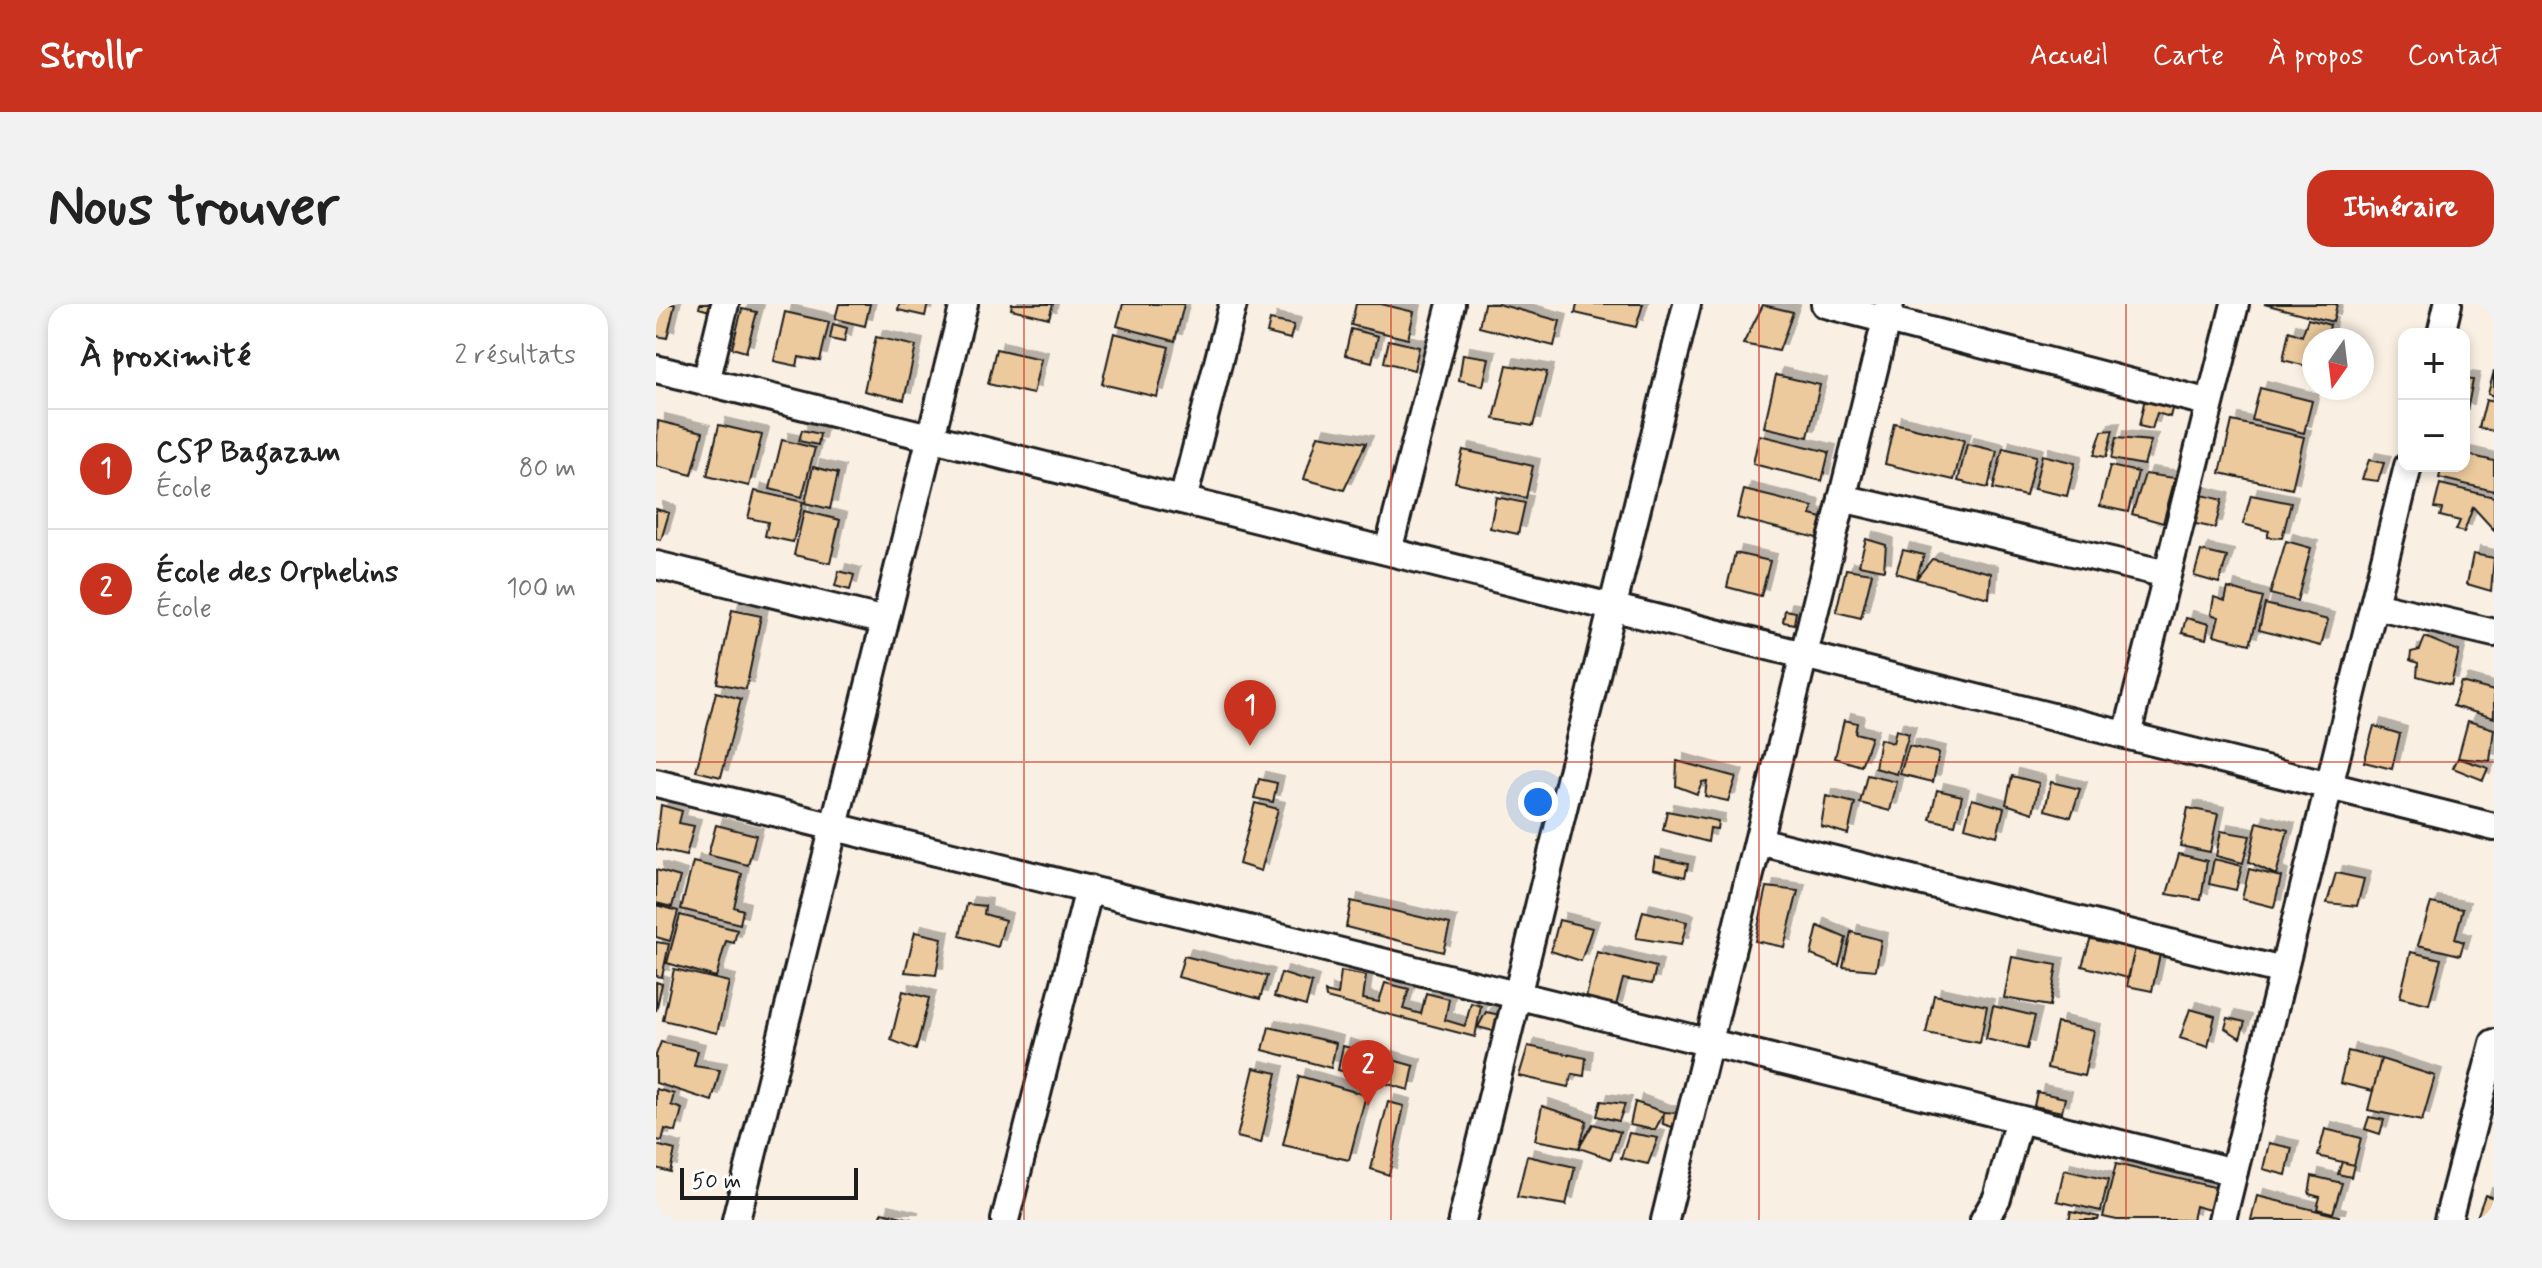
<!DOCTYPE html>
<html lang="fr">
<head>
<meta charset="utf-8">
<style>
	:root { --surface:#fff; --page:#f2f2f2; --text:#222; --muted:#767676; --line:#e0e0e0; --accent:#c8321e }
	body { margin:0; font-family:Mynerve,sans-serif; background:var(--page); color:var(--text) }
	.controls { position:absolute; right:24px; top:24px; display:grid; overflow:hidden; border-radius:16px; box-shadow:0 4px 12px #0003 }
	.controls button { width:72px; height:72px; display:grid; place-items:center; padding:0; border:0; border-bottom:2px solid var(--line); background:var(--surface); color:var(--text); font:40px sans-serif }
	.compass { position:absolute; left:1646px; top:24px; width:72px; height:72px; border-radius:50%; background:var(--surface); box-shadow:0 4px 12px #0003; rotate:194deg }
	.scale { position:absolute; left:24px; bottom:20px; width:178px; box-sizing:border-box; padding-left:8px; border:4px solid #1c1c1c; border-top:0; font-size:22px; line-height:28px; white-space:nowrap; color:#1c1c1c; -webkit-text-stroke:6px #fff; paint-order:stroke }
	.you { position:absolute; left:882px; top:498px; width:28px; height:28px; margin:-20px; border:6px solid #fff; border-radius:50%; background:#1a73e8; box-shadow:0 0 0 12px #1a73e833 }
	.badge { display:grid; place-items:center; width:52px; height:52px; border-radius:50%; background:var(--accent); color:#fff; font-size:26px; font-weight:700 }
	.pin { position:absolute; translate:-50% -66px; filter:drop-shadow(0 2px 4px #0008) }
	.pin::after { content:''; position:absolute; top:42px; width:28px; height:24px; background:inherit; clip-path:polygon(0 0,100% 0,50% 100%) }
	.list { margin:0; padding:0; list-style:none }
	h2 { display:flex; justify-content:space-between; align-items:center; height:104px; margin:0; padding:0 32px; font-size:34px }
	h2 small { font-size:26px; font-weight:400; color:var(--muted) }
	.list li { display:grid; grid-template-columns:52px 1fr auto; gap:24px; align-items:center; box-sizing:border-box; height:120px; padding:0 32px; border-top:2px solid var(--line) }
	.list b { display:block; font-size:30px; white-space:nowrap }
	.list p { margin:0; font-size:26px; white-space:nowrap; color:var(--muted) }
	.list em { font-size:26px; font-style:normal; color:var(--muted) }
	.map { position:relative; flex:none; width:1838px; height:916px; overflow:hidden; border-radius:24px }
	header { display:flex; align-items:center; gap:48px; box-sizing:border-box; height:112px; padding:0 40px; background:var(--accent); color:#fff }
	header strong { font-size:38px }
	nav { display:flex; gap:44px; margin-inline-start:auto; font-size:28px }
	.intro { display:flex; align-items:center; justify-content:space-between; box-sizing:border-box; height:192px; padding:0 48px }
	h1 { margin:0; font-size:56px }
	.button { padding:20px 36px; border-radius:24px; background:var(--accent); color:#fff; font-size:28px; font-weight:700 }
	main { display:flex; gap:48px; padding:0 48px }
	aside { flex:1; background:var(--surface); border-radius:24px; box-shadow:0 4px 12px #0003 }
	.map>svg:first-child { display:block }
	.building { fill:#ecca9d; stroke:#1c1c1c; stroke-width:2; filter:url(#shadow) }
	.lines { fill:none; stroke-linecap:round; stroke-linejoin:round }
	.minor-casing { stroke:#1c1c1c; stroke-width:32 }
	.minor { stroke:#fff; stroke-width:26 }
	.grid { fill:none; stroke:#c8321e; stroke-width:2; stroke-opacity:0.55 }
</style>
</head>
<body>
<header>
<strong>Strollr</strong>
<nav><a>Accueil</a><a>Carte</a><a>À propos</a><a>Contact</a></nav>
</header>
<div class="intro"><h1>Nous trouver</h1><a class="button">Itinéraire</a></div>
<main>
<aside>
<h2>À proximité<small>2 résultats</small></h2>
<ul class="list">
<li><span class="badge">1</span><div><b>CSP Bagazam</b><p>École</p></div><em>80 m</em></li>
<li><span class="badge">2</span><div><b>École des Orphelins</b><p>École</p></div><em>100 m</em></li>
</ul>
</aside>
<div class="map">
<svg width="1838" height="916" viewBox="0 0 1838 916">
	<defs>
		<filter id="shadow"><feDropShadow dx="7" dy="-7" stdDeviation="0" flood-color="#0004"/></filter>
	</defs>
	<rect width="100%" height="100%" fill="#f9efe2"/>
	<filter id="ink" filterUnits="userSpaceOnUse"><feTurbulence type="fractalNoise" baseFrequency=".0125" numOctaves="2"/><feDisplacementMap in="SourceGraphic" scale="16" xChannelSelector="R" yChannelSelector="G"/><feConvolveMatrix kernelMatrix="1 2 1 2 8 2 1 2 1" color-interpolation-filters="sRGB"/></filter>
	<g filter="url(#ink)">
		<path class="building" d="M 0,0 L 19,0 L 11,34 L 0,32 Z
			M 44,0 L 63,0 L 61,9 L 43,4 Z
			M 183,0 L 214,0 L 209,22 L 179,15 Z
			M 243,0 L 272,0 L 269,12 L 242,6 Z
			M 356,0 L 397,0 L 393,14 L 355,5 Z
			M 467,0 L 528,0 L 519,37 L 461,22 Z
			M 700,0 L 725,0 L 758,8 L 752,35 L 695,21 Z
			M 828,0 L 842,0 L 904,17 L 898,42 L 823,23 Z
			M 921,0 L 987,0 L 980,23 L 919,9 Z
			M 1608,0 L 1681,0 L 1677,18 Z
			M 1107,1 L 1137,8 L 1123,47 L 1087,40 Z
			M 86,5 L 101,8 L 90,48 L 76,44 Z
			M 129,8 L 173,18 L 164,57 L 143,53 L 141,62 L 118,57 Z
			M 1652,15 L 1674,21 L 1671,36 L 1658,36 L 1658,64 L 1627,56 L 1633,27 L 1646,32 Z
			M 614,16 L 638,21 L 634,35 L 611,29 Z
			M 177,20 L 191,24 L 188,38 L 174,35 Z
			M 695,25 L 722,32 L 716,58 L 689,51 Z
			M 458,29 L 513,43 L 501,93 L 446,80 Z
			M 220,33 L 260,42 L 248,96 L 208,87 Z
			M 733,36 L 763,43 L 758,66 L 728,58 Z
			M 340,45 L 385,55 L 377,90 L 332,80 Z
			M 807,50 L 833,54 L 827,82 L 803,76 Z
			M 851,61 L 891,68 L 877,122 L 838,115 Z
			M 1838,67 L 1838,92 L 1832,90 Z
			M 1120,71 L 1164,81 L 1152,133 L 1108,123 Z
			M 1808,75 L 1817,76 L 1811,107 L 1808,107 Z
			M 1604,84 L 1656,97 L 1648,129 L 1596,116 Z
			M 1489,94 L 1517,101 L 1514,113 L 1501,109 L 1496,125 L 1483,122 Z
			M 1830,96 L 1838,98 L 1838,127 L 1823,124 Z
			M 2,117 L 47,128 L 36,171 L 0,162 Z
			M 1576,117 L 1648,133 L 1636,185 L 1564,169 Z
			M 1238,119 L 1308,136 L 1298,176 L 1229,160 Z
			M 63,121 L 106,131 L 93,182 L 51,172 Z
			M 146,126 L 164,130 L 162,141 L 143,137 Z
			M 1457,126 L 1450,153 L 1438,151 L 1446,127 Z
			M 662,131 L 710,139 L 688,186 L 648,175 Z
			M 1103,131 L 1173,148 L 1166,177 L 1097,160 Z
			M 1460,134 L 1495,137 L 1488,161 L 1455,155 Z
			M 126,136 L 159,144 L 146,193 L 114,185 Z
			M 1311,140 L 1341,147 L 1332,184 L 1302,177 Z
			M 1347,144 L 1380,152 L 1370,192 L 1337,185 Z
			M 807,146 L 877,162 L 870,194 L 799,178 Z
			M 1808,150 L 1838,157 L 1838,187 L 1783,174 L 1786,162 L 1808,162 Z
			M 1386,151 L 1419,159 L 1411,192 L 1378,185 Z
			M 1713,156 L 1728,159 L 1722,177 L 1706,175 Z
			M 1454,162 L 1482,168 L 1472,208 L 1444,202 Z
			M 157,163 L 182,169 L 174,205 L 149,199 Z
			M 1489,170 L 1519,174 L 1507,219 L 1476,210 Z
			M 1784,180 L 1838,193 L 1838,226 L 1817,203 L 1808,228 L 1800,226 L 1804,217 L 1784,212 L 1786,205 L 1778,204 Z
			M 1088,186 L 1157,203 L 1155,211 L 1166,214 L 1161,234 L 1081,214 Z
			M 99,187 L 147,198 L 137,238 L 109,232 L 112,218 L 92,214 Z
			M 1542,190 L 1566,196 L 1559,224 L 1535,219 Z
			M 1595,191 L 1635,199 L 1626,234 L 1611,233 L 1613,227 L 1587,220 Z
			M 840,193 L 869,199 L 862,230 L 834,224 Z
			M 0,205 L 13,209 L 5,236 L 0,235 Z
			M 148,207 L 184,216 L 174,259 L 138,251 Z
			M 1210,235 L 1230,241 L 1228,266 L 1203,261 Z
			M 1630,237 L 1655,244 L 1641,297 L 1614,290 Z
			M 1247,246 L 1268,251 L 1260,275 L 1240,269 Z
			M 1545,247 L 1571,253 L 1563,279 L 1538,272 Z
			M 1079,249 L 1114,257 L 1105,292 L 1071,283 Z
			M 1817,250 L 1838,254 L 1835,287 L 1811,280 Z
			M 1276,255 L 1335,269 L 1333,294 L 1260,275 Z
			M 1190,265 L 1216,269 L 1205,314 L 1180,308 Z
			M 183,267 L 198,271 L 194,286 L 179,282 Z
			M 1572,284 L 1607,294 L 1594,340 L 1558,331 L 1563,313 L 1555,310 L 1558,293 L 1569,297 Z
			M 1609,300 L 1672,316 L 1665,342 L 1603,326 Z
			M 76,306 L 105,312 L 90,385 L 61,379 Z
			M 1129,306 L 1140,308 L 1138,320 L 1127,318 Z
			M 1530,314 L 1553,320 L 1550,335 L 1526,329 Z
			M 1769,333 L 1803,347 L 1795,381 L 1761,372 L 1762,359 L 1754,356 L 1755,348 L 1764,346 Z
			M 1805,378 L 1838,387 L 1838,414 L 1797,402 Z
			M 60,388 L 85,395 L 65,473 L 40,467 Z
			M 1188,416 L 1201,419 L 1199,429 L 1215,433 L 1205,462 L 1179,454 Z
			M 1812,417 L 1838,425 L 1834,457 L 1802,454 Z
			M 1718,422 L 1744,430 L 1736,465 L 1708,458 Z
			M 1240,426 L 1253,430 L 1241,470 L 1219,464 L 1224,435 L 1237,439 Z
			M 1253,442 L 1283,449 L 1277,478 L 1244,470 Z
			M 1802,454 L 1832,464 L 1827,476 L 1797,464 Z
			M 1021,457 L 1080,473 L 1072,497 L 1049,492 L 1051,477 L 1046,478 L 1041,490 L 1020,482 Z
			M 1211,471 L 1241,478 L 1234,507 L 1204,499 Z
			M 1356,472 L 1383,479 L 1377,509 L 1350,500 Z
			M 603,475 L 621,479 L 617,498 L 598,494 Z
			M 1395,478 L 1424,485 L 1415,513 L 1389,506 Z
			M 1281,486 L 1306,492 L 1299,521 L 1274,515 Z
			M 1170,492 L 1199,499 L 1192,530 L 1165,522 Z
			M 1316,495 L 1348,504 L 1341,532 L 1309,523 Z
			M 599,499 L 622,505 L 605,567 L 583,560 Z
			M 5,501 L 26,507 L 23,519 L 38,522 L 30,552 L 0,545 Z
			M 1532,504 L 1562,510 L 1554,548 L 1524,542 Z
			M 1011,507 L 1062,517 L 1061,525 L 1054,524 L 1052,538 L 1007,526 Z
			M 1601,518 L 1632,526 L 1620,571 L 1593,558 Z
			M 60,521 L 100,531 L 92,561 L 52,551 Z
			M 1565,527 L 1594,532 L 1587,559 L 1560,552 Z
			M 1523,550 L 1551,557 L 1545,596 L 1511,590 Z
			M 999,553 L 1032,560 L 1029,573 L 997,565 Z
			M 1558,555 L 1586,562 L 1580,586 L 1553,580 Z
			M 37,558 L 86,570 L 78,603 L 87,606 L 84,620 L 25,605 Z
			M 1593,565 L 1625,573 L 1618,603 L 1586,595 Z
			M 0,566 L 24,573 L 16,603 L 0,599 Z
			M 1680,569 L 1708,575 L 1701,602 L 1671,599 Z
			M 1111,583 L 1142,587 L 1128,643 L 1099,637 Z
			M 695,597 L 794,620 L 787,648 L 690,623 Z
			M 1775,599 L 1807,605 L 1799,635 L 1808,638 L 1804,651 L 1762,641 Z
			M 311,600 L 329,602 L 328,610 L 349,616 L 342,643 L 304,632 Z
			M 0,601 L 22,607 L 14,637 L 0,633 Z
			M 987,607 L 1031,618 L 1025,641 L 980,634 Z
			M 24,611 L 81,626 L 78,639 L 70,637 L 60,673 L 11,659 Z
			M 903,616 L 936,624 L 925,657 L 895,647 Z
			M 1162,622 L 1190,634 L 1183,662 L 1155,651 Z
			M 259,628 L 286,634 L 280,671 L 249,668 Z
			M 1195,628 L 1225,636 L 1220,666 L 1187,663 Z
			M 1435,633 L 1479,644 L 1472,674 L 1426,662 Z
			M 0,638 L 13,640 L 6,673 L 0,672 Z
			M 1479,644 L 1504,650 L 1496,687 L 1471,682 Z
			M 941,648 L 1000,663 L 996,680 L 967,675 L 959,705 L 928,702 Z
			M 1755,648 L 1785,655 L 1773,700 L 1744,693 Z
			M 528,652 L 611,672 L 604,695 L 522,673 Z
			M 1356,653 L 1401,661 L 1394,702 L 1348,694 Z
			M 18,665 L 73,678 L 61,729 L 7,716 Z
			M 685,667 L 710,672 L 707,695 L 723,698 L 729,679 L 753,685 L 747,705 L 765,710 L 770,689 L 793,695 L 789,716 L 809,722 L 815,699 L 825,702 L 819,733 L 670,694 L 669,688 L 682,691 Z
			M 625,669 L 656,679 L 650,702 L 618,693 Z
			M 0,678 L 6,680 L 0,707 Z
			M 247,687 L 273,694 L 260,746 L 235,736 Z
			M 1278,691 L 1331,702 L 1324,739 L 1270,729 Z
			M 1337,702 L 1379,712 L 1371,745 L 1330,735 Z
			M 1534,705 L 1559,712 L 1552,743 L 1524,734 Z
			M 830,708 L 844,711 L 841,728 L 822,723 Z
			M 1572,714 L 1589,718 L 1584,734 L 1569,724 Z
			M 1401,719 L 1438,727 L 1428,772 L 1391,764 Z
			M 613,723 L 680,739 L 675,764 L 607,746 Z
			M 5,738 L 42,747 L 38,762 L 64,766 L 56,797 L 0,779 L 0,751 Z
			M 687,742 L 758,762 L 753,786 L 682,766 Z
			M 872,742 L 930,754 L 928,772 L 916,770 L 912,783 L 863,772 Z
			M 1692,747 L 1725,755 L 1717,787 L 1684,779 Z
			M 1725,755 L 1779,772 L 1766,817 L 1712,806 Z
			M 598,764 L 621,769 L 605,839 L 581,833 Z
			M 643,772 L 710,791 L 693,856 L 627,841 Z
			M 0,785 L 18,790 L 15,801 L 26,805 L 20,828 L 9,825 L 6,837 L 0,836 Z
			M 1381,788 L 1409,794 L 1406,808 L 1378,802 Z
			M 945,797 L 969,800 L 963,817 L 941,812 Z
			M 732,798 L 748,802 L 733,871 L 715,865 Z
			M 979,798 L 1008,808 L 999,826 L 974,821 Z
			M 886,802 L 931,817 L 923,844 L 879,836 Z
			M 1008,808 L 1023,809 L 1019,824 L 1007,820 Z
			M 1713,813 L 1728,816 L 1724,830 L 1709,825 Z
			M 937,820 L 964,828 L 955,855 L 923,844 Z
			M 1669,825 L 1705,834 L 1698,861 L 1662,852 Z
			M 973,829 L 1002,834 L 992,860 L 965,854 Z
			M 1613,839 L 1636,844 L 1630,871 L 1607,865 Z
			M 0,841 L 19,846 L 14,868 L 0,864 Z
			M 871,852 L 919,863 L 910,901 L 861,893 Z
			M 1686,858 L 1698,861 L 1695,873 L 1682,870 Z
			M 1460,860 L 1562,884 L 1557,907 L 1539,902 L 1536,916 L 1461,916 L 1447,913 Z
			M 1408,866 L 1452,876 L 1445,907 L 1401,897 Z
			M 1656,872 L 1686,879 L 1677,909 L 1661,905 L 1664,893 L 1653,890 Z
			M 1829,891 L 1838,894 L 1838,916 L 1820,916 Z
			M 1601,892 L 1683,912 L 1682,916 L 1595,916 Z
			M 1415,907 L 1443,913 L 1442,916 L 1413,916 Z
			M 226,908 L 255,915 L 255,916 L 224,916 Z"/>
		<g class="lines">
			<g class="minor-casing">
				<path id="minor" d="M 1169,0 L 1554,99
					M 1785,30 L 1792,0
					M 0,65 L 1838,523
					M 50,78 L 69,0
					M 1186,194 L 1511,270
					M 527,196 L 577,0
					M 732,247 L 795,0
					M 0,261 L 229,317
					M 1718,301 L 1838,329
					M 1471,431 L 1579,0
					M 0,479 L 1578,868
					M 1102,537 L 1627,667
					M 80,916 L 308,0
					M 349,916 L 433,585
					M 806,916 L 1031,0
					M 1009,916 L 1234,0
					M 1328,916 L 1341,894 L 1363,815
					M 1566,916 L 1752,162
					M 1792,916 L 1838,739"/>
			</g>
			<use href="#minor" class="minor"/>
		</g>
	</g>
	<path class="grid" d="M 368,0 L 368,916M 735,0 L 735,916M 1103,0 L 1103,916M 1470,0 L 1470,916M 0,458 L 1838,458"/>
</svg>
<div class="controls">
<button>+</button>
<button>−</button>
</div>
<svg class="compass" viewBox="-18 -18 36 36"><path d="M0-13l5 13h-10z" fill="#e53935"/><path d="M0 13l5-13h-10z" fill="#767676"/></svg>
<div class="scale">50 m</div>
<div class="you"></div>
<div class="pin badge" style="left:594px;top:442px">1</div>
<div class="pin badge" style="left:712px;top:802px">2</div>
</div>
</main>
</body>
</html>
